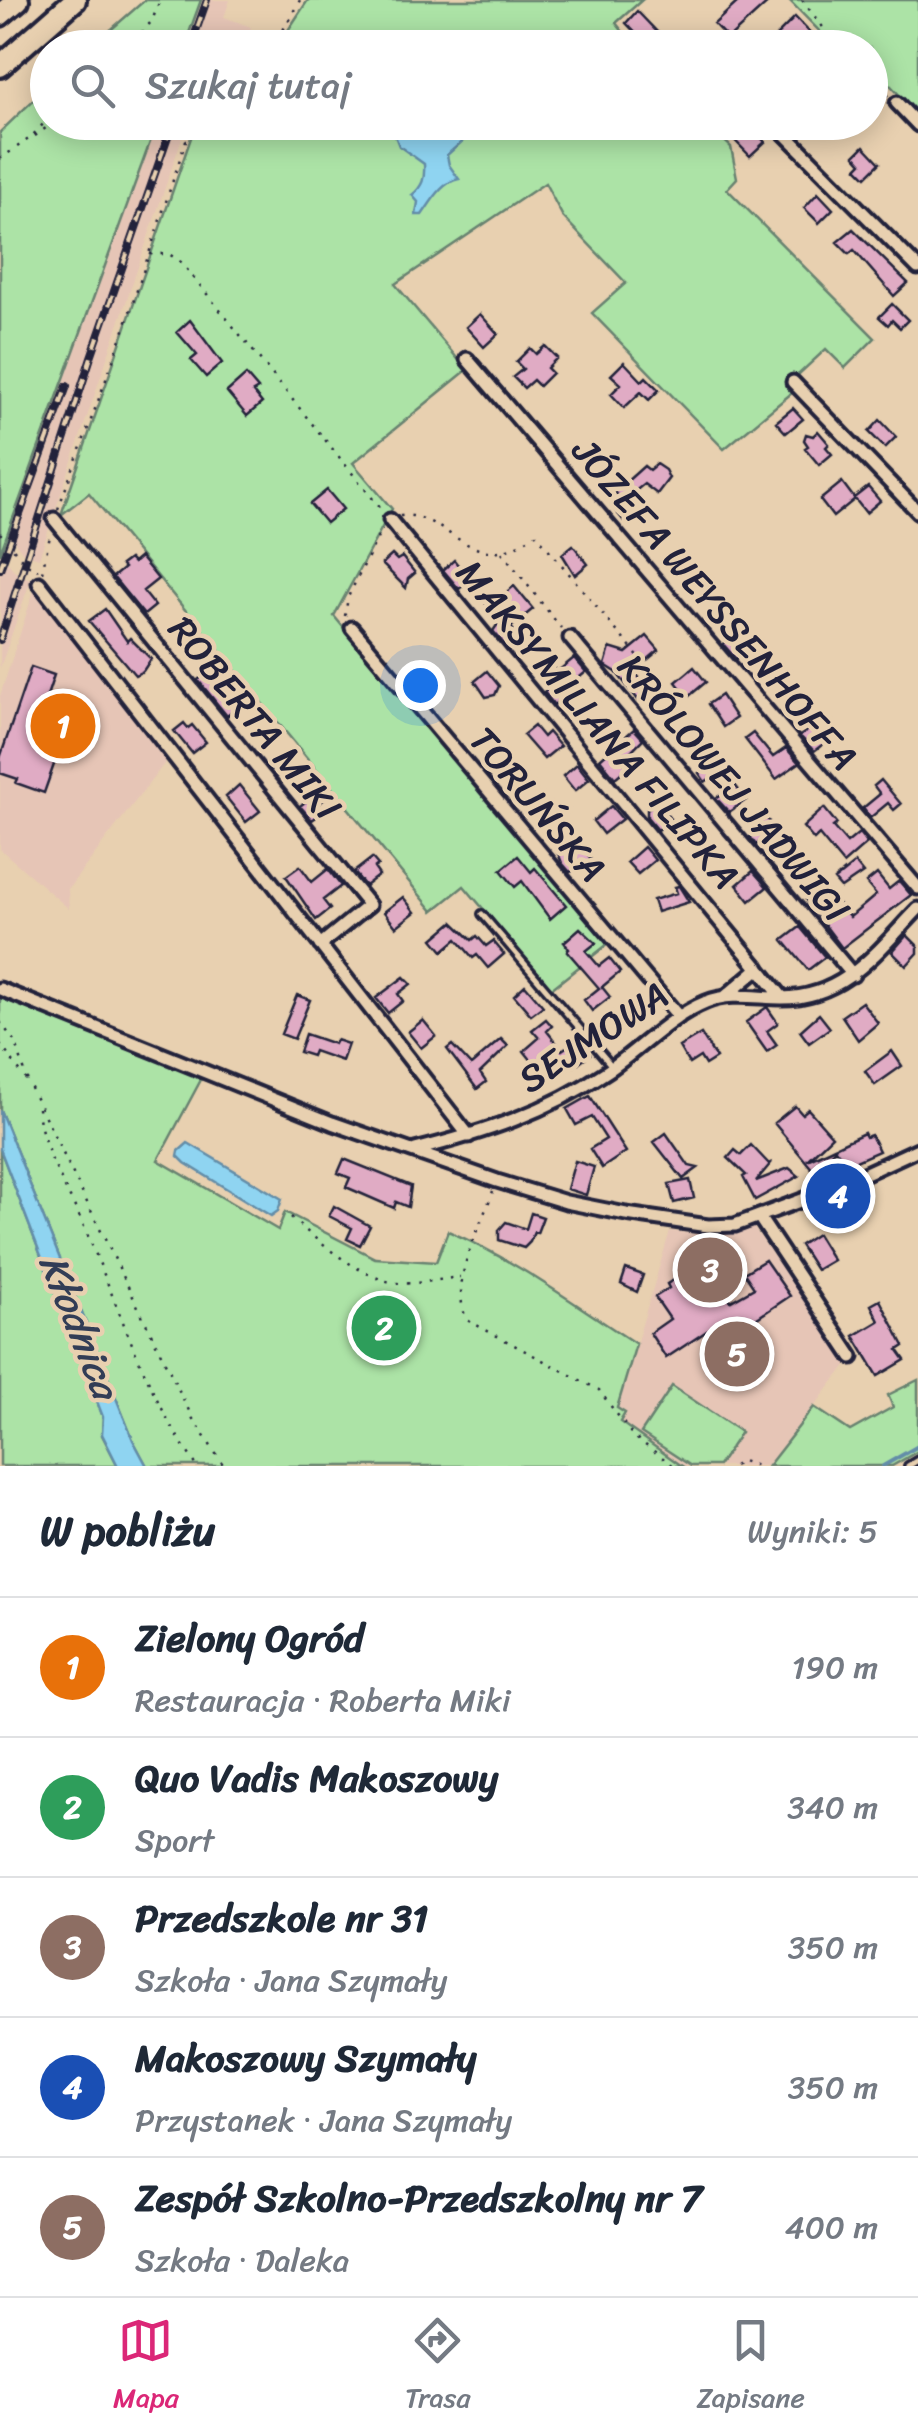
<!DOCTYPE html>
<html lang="pl">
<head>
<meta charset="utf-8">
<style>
	:root { --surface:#fff; --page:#f2f2f3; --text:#1f2937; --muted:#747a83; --line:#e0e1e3; --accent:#db2777 }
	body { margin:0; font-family:Sriracha,sans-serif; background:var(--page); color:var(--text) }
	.you { position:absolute; left:420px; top:685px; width:35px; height:35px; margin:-25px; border:8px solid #fff; border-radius:50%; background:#1a73e8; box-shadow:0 0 0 15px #1a73e833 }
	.badge { display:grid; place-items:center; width:65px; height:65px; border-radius:50%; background:var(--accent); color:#fff; font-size:32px; font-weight:700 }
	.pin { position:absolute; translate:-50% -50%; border:5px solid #fff; box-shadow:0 2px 10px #0006 }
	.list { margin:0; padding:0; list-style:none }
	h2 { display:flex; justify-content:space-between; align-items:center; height:130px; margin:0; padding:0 40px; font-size:42px }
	h2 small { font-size:32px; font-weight:400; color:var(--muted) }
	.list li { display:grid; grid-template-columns:65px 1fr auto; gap:30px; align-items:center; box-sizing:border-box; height:140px; padding:0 40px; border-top:2px solid var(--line) }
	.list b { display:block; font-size:38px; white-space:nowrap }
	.list p { margin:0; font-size:32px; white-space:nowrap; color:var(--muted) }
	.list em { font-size:32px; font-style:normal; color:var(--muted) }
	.icon { flex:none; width:55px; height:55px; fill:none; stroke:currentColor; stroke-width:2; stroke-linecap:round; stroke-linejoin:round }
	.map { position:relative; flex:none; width:918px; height:1466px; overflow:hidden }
	.search { position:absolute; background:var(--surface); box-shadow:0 5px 25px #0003; left:30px; right:30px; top:30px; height:110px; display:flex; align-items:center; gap:25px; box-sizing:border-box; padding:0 35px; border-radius:55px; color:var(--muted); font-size:38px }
	.sheet { height:830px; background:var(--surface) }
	nav { display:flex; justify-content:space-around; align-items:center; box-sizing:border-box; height:140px; border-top:2px solid var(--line); background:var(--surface); font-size:28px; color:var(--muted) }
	nav a { display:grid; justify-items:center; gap:5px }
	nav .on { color:var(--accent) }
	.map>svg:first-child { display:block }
	.built { fill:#e6c5b6 }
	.green { fill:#ace3a6; stroke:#678270; stroke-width:2.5 }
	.water { fill:#8fd4f1; stroke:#638da8; stroke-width:2.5 }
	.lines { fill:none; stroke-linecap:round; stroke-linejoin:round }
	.stream { stroke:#638da8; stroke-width:4 }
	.building { fill:#e0abc4; stroke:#22223b; stroke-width:2.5 }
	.lane-casing { stroke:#22223b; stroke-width:12 }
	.street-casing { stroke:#22223b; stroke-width:19 }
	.highway-casing { stroke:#22223b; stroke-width:28 }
	.path { stroke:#22223b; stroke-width:2.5; stroke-dasharray:2.5 8; stroke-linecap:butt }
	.lane { stroke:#e8d0b0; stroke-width:5 }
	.street { stroke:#e8d0b0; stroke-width:11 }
	.highway { stroke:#e8d0b0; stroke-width:20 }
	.rail-casing { stroke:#22223b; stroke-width:8 }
	.rail { stroke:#e8d0b0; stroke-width:4; stroke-dasharray:11; stroke-linecap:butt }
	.labels { text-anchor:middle; stroke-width:9; stroke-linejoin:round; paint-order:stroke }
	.street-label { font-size:38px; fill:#22223b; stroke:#e8d0b0 }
	.water-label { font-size:40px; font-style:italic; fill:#323d56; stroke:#e8d0b0 }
</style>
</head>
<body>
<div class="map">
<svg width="918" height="1466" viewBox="0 0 918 1466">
	<rect width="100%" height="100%" fill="#e8d0b0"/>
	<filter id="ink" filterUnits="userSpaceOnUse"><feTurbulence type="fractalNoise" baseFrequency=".01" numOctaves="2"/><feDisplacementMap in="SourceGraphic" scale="20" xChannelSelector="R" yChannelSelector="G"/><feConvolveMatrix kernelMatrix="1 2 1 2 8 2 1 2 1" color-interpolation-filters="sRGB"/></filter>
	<g filter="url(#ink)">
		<path class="built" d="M 201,0 L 230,0 L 224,17 L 251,27 L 244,47 L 184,48 Z
			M 157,123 L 187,123 L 39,558 L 23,553 L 8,533 Z
			M 0,553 L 17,574 L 31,579 L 0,668 Z
			M 35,587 L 167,760 L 68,889 L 69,909 L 0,849 L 0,696 Z
			M 754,1228 L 848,1363 L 768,1466 L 682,1466 L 614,1418 L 670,1231 L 714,1236 Z"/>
		<path class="green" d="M 145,0 L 201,0 L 184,47 L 91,47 Z
			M 308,0 L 642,0 L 616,23 L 635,47 L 277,47 Z
			M 789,0 L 918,0 L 918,115 L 880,74 L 871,75 L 870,48 L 835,47 Z
			M 47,87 L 48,122 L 157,123 L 0,554 L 0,132 Z
			M 196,123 L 706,123 L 731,147 L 737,178 L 727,189 L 875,338 L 845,368 L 826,349 L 787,385 L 793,392 L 724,449 L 592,313 L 626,283 L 563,217 L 545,183 L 395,284 L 467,370 L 353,463 L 392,509 L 334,616 L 608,944 L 551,989 L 464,886 L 433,911 L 89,493 L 61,515 Z
			M 0,997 L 203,1076 L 158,1160 L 278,1230 L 285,1212 L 375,1258 L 436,1262 L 448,1231 C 516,1260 574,1304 636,1344 L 617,1408 L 625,1413 L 620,1422 L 682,1466 L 147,1466 L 133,1440 L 0,1110 Z
			M 0,1149 L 103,1417 L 102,1435 L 118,1466 L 0,1466 Z
			M 918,1380 L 918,1451 L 892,1466 L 768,1466 L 814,1407 L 850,1431 L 893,1407 L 888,1395 Z
			M 672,1386 L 741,1432 L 718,1466 L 691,1466 L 641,1433 Z"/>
		<path class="water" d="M 390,123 L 463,123 L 465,139 L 447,155 L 449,165 L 459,179 C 442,182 432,201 422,215 L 416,215 L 418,202 L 412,195 C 423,186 425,178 424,164 L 399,146 Z
			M 0,1110 L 133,1440 L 147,1466 L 118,1466 L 102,1434 L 103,1417 L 0,1149 Z
			M 188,1143 L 282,1199 L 278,1211 L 271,1216 L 185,1163 L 178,1156 L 179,1151 Z"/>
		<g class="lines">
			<path class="stream" d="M 883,1466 L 918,1446"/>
		</g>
		<path class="building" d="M 740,0 L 771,0 L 728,39 L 714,24 Z
			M 637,11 L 659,34 L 647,45 L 626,23 Z
			M 795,17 L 810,33 L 795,48 L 764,48 Z
			M 717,122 L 746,122 L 765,142 L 750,156 Z
			M 864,146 L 880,163 L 866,177 L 857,168 L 862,163 L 855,155 Z
			M 818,193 L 833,209 L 819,223 L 804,208 Z
			M 853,229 L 908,283 L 894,296 L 854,250 L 849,254 L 837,242 Z
			M 892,304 L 908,320 L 900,328 L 892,320 L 888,325 L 879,317 Z
			M 480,314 L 498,334 L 484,347 L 466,327 Z
			M 190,320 L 222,363 L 206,377 L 191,360 L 197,355 L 177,332 Z
			M 545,346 L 557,358 L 547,368 L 552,373 L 539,386 L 533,380 L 524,388 L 513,377 L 523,369 L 516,362 L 530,348 L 536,354 Z
			M 624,362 L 642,381 L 646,377 L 659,390 L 649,400 L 641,392 L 624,408 L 611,394 L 621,384 L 611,375 Z
			M 246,375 L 258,389 L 253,392 L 262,403 L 247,416 L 227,392 Z
			M 793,408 L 803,419 L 786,433 L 776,422 Z
			M 880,420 L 896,437 L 885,448 L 869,432 Z
			M 818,431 L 829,444 L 826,447 L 832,454 L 819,465 L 805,448 L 808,446 L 804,440 L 806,434 L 813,436 Z
			M 656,464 L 665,470 L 669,478 L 657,494 L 644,484 L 628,497 L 640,511 L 624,521 L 612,506 L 620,498 L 615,492 L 644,466 L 649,470 Z
			M 842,482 L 854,498 L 868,487 L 880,501 L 866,513 L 855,499 L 833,517 L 820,500 Z
			M 327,490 L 343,509 L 326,523 L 310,504 Z
			M 573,545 L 588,564 L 575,575 L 562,554 Z
			M 392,555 L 397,560 L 402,557 L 415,573 L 408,579 L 406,588 L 382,564 Z
			M 140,557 L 158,579 L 143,591 L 155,606 L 144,615 L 113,577 L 124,568 L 121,565 L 129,559 L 133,563 Z
			M 454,560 L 470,580 L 459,589 L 443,570 Z
			M 514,586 L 533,609 L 511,627 L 516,634 L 504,644 L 493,631 L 500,621 L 486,604 L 494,597 L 497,600 Z
			M 105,609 L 127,641 L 130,638 L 151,659 L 143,671 L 135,675 L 89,621 Z
			M 738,631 L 751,646 L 736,659 L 723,644 Z
			M 647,636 L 659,650 L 634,671 L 650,692 L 639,701 L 616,672 L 605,665 L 610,648 L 626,653 Z
			M 574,658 L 586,672 L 564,690 L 567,694 L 554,705 L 544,692 L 550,687 L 550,682 L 539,668 L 548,660 L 557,672 Z
			M 31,667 L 54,675 L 36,729 L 66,740 L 61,757 L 57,756 L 44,793 L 16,783 L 18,779 L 0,773 L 0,758 Z
			M 694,667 L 706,682 L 688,697 L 676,682 Z
			M 487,671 L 499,686 L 495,695 L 486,697 L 475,681 Z
			M 208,672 L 219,686 L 235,672 L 257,700 L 248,707 L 244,702 L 227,716 L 198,680 Z
			M 721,695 L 736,718 L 723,727 L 708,704 Z
			M 184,723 L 188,728 L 192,725 L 206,742 L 192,753 L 174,731 Z
			M 534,726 L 543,737 L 548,732 L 560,746 L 544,759 L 523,735 Z
			M 814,726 L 826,742 L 814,751 L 800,736 Z
			M 634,729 L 643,739 L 622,760 L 628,767 L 615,778 L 600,759 Z
			M 753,733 L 773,757 L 786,748 L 799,763 L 776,779 L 745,739 Z
			M 709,749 L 723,769 L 705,782 L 699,773 L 708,768 L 699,756 Z
			M 577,764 L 589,779 L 575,791 L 563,776 Z
			M 881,780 L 901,804 L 894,810 L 888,803 L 870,818 L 863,808 L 880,794 L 874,786 Z
			M 327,784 L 333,792 L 316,806 L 322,813 L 312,820 L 300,806 Z
			M 239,785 L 260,811 L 246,822 L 226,797 Z
			M 735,785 L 746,800 L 729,812 L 716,798 Z
			M 656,801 L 671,820 L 658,830 L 647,817 L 647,809 Z
			M 611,806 L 622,819 L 603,834 L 593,821 Z
			M 824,808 L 837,824 L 833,827 L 847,843 L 859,833 L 867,843 L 843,864 L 819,835 L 814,840 L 803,827 Z
			M 766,818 L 776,831 L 756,845 L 750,837 L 755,833 L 751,828 Z
			M 567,825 L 585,847 L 592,863 L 570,872 L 562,863 L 552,838 Z
			M 644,847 L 655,860 L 638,874 L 627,862 Z
			M 518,856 L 531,872 L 535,868 L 566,905 L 550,919 L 522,881 L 515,887 L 501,870 Z
			M 372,858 L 378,865 L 374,868 L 379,875 L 365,886 L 354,872 Z
			M 855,863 L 863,873 L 841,888 L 834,880 Z
			M 300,866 L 312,882 L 328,869 L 341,886 L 323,900 L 330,909 L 316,920 L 286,876 Z
			M 753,871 L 767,887 L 750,901 L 737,885 Z
			M 877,874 L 889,889 L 899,881 L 911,895 L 842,948 L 806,900 L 818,890 L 824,898 L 829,893 L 850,917 L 876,895 L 866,883 Z
			M 679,886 L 689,902 L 657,912 L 653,900 L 677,893 L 675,887 Z
			M 403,897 L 415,912 L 396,927 L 384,912 Z
			M 453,922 L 472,940 L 477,936 L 486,946 L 493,941 L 504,954 L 488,968 L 477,955 L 473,958 L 457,939 L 443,951 L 433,939 Z
			M 800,927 L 825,957 L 808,970 L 783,940 Z
			M 580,928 L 596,943 L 586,951 L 599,966 L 609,958 L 620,972 L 602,987 L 610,997 L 592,1011 L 584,1000 L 599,988 L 567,951 L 569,949 L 564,942 Z
			M 907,935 L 918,946 L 918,953 L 906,966 L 892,952 Z
			M 404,977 L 411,984 L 398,994 L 403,1001 L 388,1013 L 376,998 Z
			M 525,985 L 543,1006 L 531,1015 L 514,995 Z
			M 297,995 L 310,1000 L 294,1039 L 281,1034 Z
			M 862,1002 L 878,1023 L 858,1040 L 842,1016 Z
			M 767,1007 L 778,1023 L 767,1031 L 777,1045 L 767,1052 L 746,1022 Z
			M 819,1014 L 830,1028 L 809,1043 L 800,1031 Z
			M 546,1019 L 552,1026 L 547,1031 L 562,1050 L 578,1039 L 590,1054 L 574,1066 L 567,1067 L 549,1082 L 524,1051 L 539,1038 L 532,1030 Z
			M 423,1020 L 436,1036 L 421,1048 L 408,1032 Z
			M 305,1034 L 334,1044 L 336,1040 L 348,1044 L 342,1061 L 314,1051 L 312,1056 L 299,1052 Z
			M 701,1034 L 716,1058 L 705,1065 L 700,1057 L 689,1064 L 679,1047 Z
			M 501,1039 L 508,1046 L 480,1073 L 486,1082 L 477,1089 L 447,1049 L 452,1045 L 471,1065 Z
			M 892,1051 L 902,1066 L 875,1085 L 865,1071 Z
			M 590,1096 L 626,1152 L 602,1168 L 590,1149 L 606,1139 L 592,1117 L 576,1125 L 567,1109 Z
			M 795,1106 L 802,1114 L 808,1109 L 832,1136 L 807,1160 L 864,1133 L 866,1137 L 871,1135 L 879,1151 L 847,1165 L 835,1149 L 819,1165 L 823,1182 L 774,1123 Z
			M 666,1133 L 689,1166 L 698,1168 L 683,1179 L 654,1142 Z
			M 751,1145 L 769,1164 L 772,1162 L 756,1181 L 789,1168 L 799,1176 L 755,1200 L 743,1177 L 746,1175 L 728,1158 L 735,1150 L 741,1155 Z
			M 344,1159 L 411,1186 L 408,1207 L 396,1202 L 394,1208 L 346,1187 L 350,1178 L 338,1173 Z
			M 575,1161 L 594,1167 L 586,1195 L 567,1189 Z
			M 690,1180 L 694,1198 L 674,1203 L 669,1184 Z
			M 334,1206 L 370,1226 L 360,1245 L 347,1239 L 352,1228 L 329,1216 Z
			M 531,1213 L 543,1217 L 537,1233 L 534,1232 L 530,1242 L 524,1248 L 499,1240 L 499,1230 L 506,1222 L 526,1229 Z
			M 817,1234 L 833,1260 L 816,1270 L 800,1245 Z
			M 765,1260 L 790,1296 L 726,1339 L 716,1325 L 666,1358 L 650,1333 L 670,1319 L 655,1297 L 669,1288 L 667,1284 L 678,1277 L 680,1281 L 694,1271 L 709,1293 L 720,1285 L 731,1301 L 754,1288 L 744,1273 Z
			M 626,1269 L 643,1275 L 637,1292 L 621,1284 Z
			M 880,1300 L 904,1346 L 898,1350 L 905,1360 L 878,1376 L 854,1336 L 879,1321 L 871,1305 Z"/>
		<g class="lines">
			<g class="lane-casing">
				<path id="lane" d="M 482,914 L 611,1065
					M 908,1466 L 918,1460"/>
			</g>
			<g class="street-casing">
				<path id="street" d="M 897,103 L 918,125
					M 773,122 L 918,268
					M 467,359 L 918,888
					M 793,382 L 918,512
					M 54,519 L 369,905 L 320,945
					M 390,520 L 783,998
					M 39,583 L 469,1136
					M 352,628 L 679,1017
					M 570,638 L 853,975
					M 0,989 L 332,1123 L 497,1181 L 566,1202 L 626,1214 L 708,1226 L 735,1225 L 829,1190 L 918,1149
					M 725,997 L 759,968
					M 415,1150 C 483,1133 547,1112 606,1072 C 639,1050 669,1017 706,1002 C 730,992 757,998 782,998 C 845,998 878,950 918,909
					M 759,1217 L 852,1357"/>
			</g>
			<g class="highway-casing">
				<path id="highway" d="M 0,15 L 18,0
					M 0,66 L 75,0"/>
			</g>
			<path class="path" d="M 802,0 L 839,48
				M 127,48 L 152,21 L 160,0
				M 273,48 L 300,0
				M 870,81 L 889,96
				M 35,136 L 54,122
				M 0,159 L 30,138 L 48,119
				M 150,254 L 169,254 L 181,262 L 382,510
				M 58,509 L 121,339 L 192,122
				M 400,516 C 435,510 462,556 499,551 C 512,549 525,541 536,534 L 680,707
				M 0,533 L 25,563 L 38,570
				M 502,552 L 561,628
				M 42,572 L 50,536
				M 345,616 L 348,597 L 382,529
				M 0,1022 L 16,1043 L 28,1082 L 193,1419 L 224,1466
				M 0,1044 L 27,1081
				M 38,1108 C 41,1151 69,1191 85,1229 C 120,1309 146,1395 197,1466
				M 493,1191 C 480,1229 448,1280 467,1320 L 599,1390 L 633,1436 L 674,1466
				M 291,1217 C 315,1240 364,1280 397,1283 C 417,1285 440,1279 460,1277
				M 734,1466 L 742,1461 L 757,1466"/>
			<use href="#lane" class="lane"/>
			<use href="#street" class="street"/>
			<use href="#highway" class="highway"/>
			<g class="rail-casing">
				<path id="rail" d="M 190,48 L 207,0
					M 0,569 L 67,386
					M 0,640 L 91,357 L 173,122"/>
			</g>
			<use href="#rail" class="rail"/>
		</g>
	</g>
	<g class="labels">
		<g class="street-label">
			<text transform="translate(715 604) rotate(50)" y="13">JÓZEFA WEYSSENHOFFA</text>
			<text transform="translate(255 718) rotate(51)" y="13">ROBERTA MIKI</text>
			<text transform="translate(598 724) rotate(50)" y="13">MAKSYMILIANA FILIPKA</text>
			<text transform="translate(734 788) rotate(50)" y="13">KRÓLOWEJ JADWIGI</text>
			<text transform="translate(538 804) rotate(50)" y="13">TORUŃSKA</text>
			<text transform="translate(593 1037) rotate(-33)" y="13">SEJMOWA</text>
		</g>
		<g class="water-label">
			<text transform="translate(80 1326) rotate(68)" y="14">Kłodnica</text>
		</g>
	</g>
</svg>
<div class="you"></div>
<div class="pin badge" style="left:63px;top:726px;background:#e8710a">1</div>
<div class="pin badge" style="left:384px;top:1328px;background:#2e9e5b">2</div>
<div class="pin badge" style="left:710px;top:1270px;background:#8d6e63">3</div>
<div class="pin badge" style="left:838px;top:1196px;background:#1a4fb4">4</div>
<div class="pin badge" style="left:737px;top:1354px;background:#8d6e63">5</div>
<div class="search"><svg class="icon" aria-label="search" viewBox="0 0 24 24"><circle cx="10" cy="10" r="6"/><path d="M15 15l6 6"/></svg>Szukaj tutaj</div>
</div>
<section class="sheet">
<h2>W pobliżu<small>Wyniki: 5</small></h2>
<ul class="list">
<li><span class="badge" style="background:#e8710a">1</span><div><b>Zielony Ogród</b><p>Restauracja · Roberta Miki</p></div><em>190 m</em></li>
<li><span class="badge" style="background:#2e9e5b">2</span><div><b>Quo Vadis Makoszowy</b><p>Sport</p></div><em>340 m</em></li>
<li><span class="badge" style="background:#8d6e63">3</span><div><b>Przedszkole nr 31</b><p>Szkoła · Jana Szymały</p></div><em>350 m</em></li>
<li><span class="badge" style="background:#1a4fb4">4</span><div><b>Makoszowy Szymały</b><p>Przystanek · Jana Szymały</p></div><em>350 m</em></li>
<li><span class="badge" style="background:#8d6e63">5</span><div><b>Zespół Szkolno-Przedszkolny nr 7</b><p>Szkoła · Daleka</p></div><em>400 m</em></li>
</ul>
</section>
<nav>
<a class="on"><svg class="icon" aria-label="map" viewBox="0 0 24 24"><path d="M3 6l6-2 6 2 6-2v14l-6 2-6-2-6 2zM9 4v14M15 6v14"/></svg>Mapa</a>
<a><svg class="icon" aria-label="directions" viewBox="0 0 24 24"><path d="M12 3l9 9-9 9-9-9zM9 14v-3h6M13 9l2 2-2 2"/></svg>Trasa</a>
<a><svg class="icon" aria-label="saved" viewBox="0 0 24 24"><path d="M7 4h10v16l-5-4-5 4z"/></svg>Zapisane</a>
</nav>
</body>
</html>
